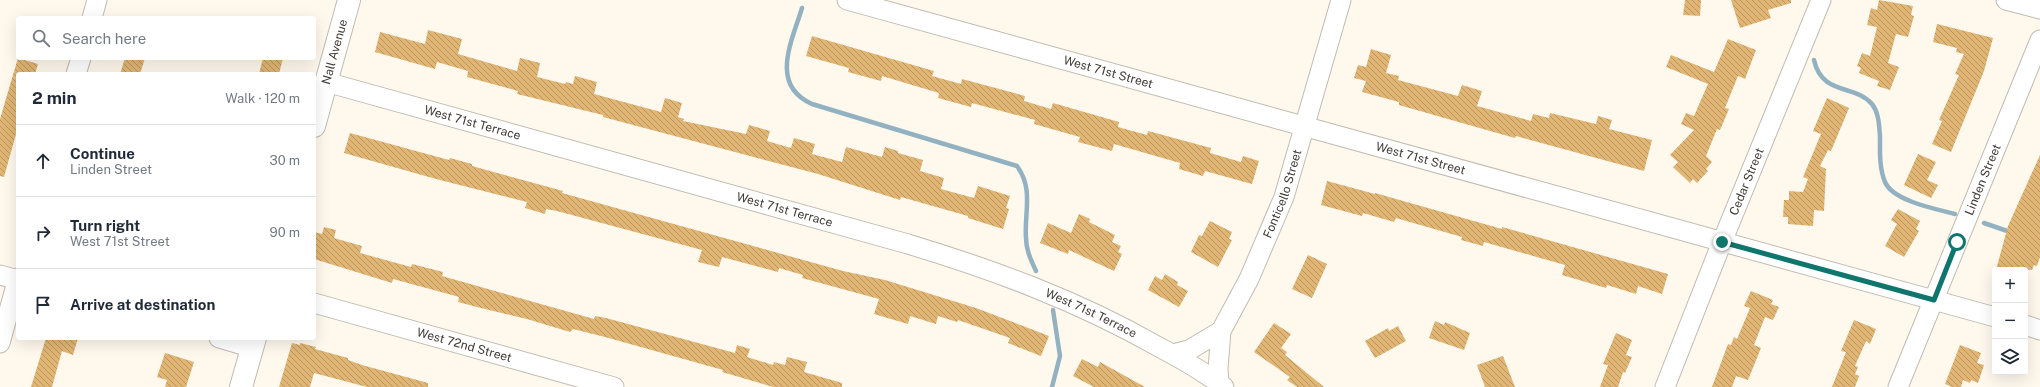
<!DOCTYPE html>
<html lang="en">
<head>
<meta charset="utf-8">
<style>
	:root { --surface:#fff; --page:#f2f2f3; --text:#1f2937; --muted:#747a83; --line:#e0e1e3 }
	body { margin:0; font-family:"Public Sans",sans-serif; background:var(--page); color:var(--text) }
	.controls { position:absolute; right:12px; bottom:12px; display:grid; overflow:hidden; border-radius:4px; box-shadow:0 4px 16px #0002 }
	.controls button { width:36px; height:36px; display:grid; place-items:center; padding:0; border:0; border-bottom:1px solid var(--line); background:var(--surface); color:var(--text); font:20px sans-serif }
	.stop { position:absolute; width:12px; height:12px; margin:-9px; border:3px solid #0f766e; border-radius:50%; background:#fff }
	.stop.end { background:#0f766e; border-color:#fff; box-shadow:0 1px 4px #0008 }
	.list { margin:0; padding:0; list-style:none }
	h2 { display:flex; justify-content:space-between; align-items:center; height:52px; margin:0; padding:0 16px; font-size:17px }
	h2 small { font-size:13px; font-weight:400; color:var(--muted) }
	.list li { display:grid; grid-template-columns:26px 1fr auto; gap:12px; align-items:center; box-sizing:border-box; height:72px; padding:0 16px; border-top:1px solid var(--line) }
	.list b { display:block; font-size:15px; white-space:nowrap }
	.list p { margin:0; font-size:13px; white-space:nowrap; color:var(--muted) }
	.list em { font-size:13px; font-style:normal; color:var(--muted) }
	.icon { flex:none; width:22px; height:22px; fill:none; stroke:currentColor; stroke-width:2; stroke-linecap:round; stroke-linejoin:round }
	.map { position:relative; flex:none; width:2040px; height:387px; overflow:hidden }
	.search { position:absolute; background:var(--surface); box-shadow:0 4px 16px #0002; left:16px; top:16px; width:300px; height:44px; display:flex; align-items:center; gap:10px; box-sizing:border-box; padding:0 14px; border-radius:4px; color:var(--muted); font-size:15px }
	.panel { position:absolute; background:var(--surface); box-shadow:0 4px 16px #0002; left:16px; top:72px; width:300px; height:268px; border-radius:4px }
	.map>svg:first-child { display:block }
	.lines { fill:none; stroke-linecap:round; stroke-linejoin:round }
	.stream { stroke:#92b2c2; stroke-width:4.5 }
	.building { fill:url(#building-back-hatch) }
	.minor-casing { stroke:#c1bbb1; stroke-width:21 }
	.major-casing { stroke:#c1bbb1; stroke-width:24 }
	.minor { stroke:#fff; stroke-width:19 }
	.major { stroke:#fff; stroke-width:22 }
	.route { stroke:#0f766e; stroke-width:5 }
	.labels { text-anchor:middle; stroke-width:4; stroke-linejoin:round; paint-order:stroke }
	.street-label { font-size:12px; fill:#3d3a36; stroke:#fff }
</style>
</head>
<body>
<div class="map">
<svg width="2040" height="387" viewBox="0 0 2040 387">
	<defs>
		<pattern id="building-back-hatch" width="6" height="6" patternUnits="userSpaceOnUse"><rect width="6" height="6" fill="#e1b674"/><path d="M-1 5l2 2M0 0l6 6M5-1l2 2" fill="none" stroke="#b89560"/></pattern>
	</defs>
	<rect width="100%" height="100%" fill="#fff8ed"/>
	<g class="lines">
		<path class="stream" d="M 802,8 C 792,41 769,85 812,104 L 1017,166 C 1034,189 1024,213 1026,238 C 1026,250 1031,260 1036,271
			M 1814,60 C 1822,96 1855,84 1872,104 C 1879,113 1879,125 1880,136 C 1880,150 1879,168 1885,182 C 1893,201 1936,209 1955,214
			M 1984,223 L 2013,233
			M 1052,387 L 1060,356 L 1053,310"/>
	</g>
	<path class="building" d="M 1685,0 L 1701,0 L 1700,16 L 1683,15 Z
		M 1731,0 L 1791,0 L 1791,3 L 1768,10 L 1771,18 L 1740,28 Z
		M 1879,0 L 1913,6 L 1911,15 L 1914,16 L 1908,37 L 1896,34 L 1888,63 L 1899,67 L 1890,90 L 1877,86 L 1879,81 L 1859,73 L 1861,68 L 1857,66 L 1862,53 L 1870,56 L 1877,27 L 1867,25 L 1871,8 L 1877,10 Z
		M 1937,24 L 1993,38 L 1984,71 L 1951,152 L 1932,144 L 1942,121 L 1939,120 L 1959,75 L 1955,74 L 1964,54 L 1956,52 L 1957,48 L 1933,42 Z
		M 428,30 L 462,39 L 458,54 L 517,71 L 520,58 L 540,63 L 537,77 L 565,84 L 566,82 L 573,84 L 575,76 L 597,82 L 594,94 L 661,112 L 665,98 L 682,103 L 678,117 L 684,119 L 683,121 L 746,134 L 749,125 L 770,131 L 767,141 L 791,148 L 794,138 L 815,144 L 812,154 L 842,162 L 846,147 L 882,157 L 885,147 L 898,151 L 898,153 L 923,160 L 920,171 L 944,178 L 941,189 L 974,198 L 978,186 L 1010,196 L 1006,208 L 1009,209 L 1003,229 L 968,218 L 968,216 L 901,197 L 900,200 L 818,174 L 603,117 L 603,115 L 517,94 L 518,91 L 467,77 L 468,71 L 437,62 L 435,69 L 375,52 L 380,32 L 425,44 Z
		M 812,36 L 934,71 L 932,76 L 961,84 L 962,79 L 1025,96 L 1024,101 L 1051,109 L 1053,103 L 1119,122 L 1118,127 L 1147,135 L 1148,131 L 1211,148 L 1210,153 L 1241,162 L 1243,156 L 1259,161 L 1252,184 L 1205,171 L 1203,176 L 1179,169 L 1180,163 L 1114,144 L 1112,151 L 1078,142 L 1080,137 L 1034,124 L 1035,120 L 972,103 L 971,107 L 938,98 L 939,93 L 882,76 L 881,81 L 848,72 L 849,68 L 806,56 Z
		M 1728,39 L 1756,50 L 1745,79 L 1738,76 L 1725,108 L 1729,109 L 1720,130 L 1717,129 L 1706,156 L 1712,162 L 1706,169 L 1708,171 L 1697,183 L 1693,179 L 1690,183 L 1673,167 L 1678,162 L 1670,155 L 1694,130 L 1681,124 L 1686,113 L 1694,116 L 1708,84 L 1666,67 L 1671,55 L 1714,72 Z
		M 1371,49 L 1391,55 L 1386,73 L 1399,76 L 1398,80 L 1458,96 L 1462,85 L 1482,91 L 1477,106 L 1531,121 L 1533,114 L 1549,118 L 1550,113 L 1596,124 L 1598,116 L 1612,120 L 1609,129 L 1652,140 L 1644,171 L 1516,136 L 1515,138 L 1483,129 L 1399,105 L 1399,102 L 1362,92 L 1366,81 L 1354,78 L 1358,65 L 1366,67 Z
		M 18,58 L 38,64 L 35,74 L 18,74 L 18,134 L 16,134 L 4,177 L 0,176 L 0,119 Z
		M 125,58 L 145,58 L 140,74 L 120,74 Z
		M 263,58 L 283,58 L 279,74 L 259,74 Z
		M 1827,98 L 1849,108 L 1831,151 L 1828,150 L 1820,166 L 1826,169 L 1824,211 L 1814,210 L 1813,226 L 1788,224 L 1788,217 L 1783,217 L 1784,200 L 1789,200 L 1789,191 L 1803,192 L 1808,179 L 1803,177 L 1821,134 L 1813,131 Z
		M 350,133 L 449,160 L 450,158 L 472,164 L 472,166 L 563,191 L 562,193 L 843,271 L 885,280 L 976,308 L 1049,336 L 1041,356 L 1008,343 L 1010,338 L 958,320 L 957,322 L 938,316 L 936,324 L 910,316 L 908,324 L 874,314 L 879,299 L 802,278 L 803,275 L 779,268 L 778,272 L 722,257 L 719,267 L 698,262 L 702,250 L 557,211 L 546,209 L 545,214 L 525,208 L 527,202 L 436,179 L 344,153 Z
		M 1918,154 L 1936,162 L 1927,180 L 1938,185 L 1931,198 L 1904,185 Z
		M 2040,155 L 2040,257 L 2037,266 L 2034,265 L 2032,270 L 1996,270 L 2008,226 Z
		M 1327,181 L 1375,194 L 1375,193 L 1502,229 L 1502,227 L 1668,274 L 1662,294 L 1638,286 L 1636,294 L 1607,285 L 1606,288 L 1562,275 L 1565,265 L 1484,242 L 1483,246 L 1461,240 L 1462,237 L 1396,218 L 1394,222 L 1363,213 L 1362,216 L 1321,205 Z
		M 1898,209 L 1920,221 L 1916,229 L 1919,231 L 1904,257 L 1885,246 L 1897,224 L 1891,220 Z
		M 1079,214 L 1090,219 L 1089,222 L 1115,235 L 1112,242 L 1121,246 L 1118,252 L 1122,254 L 1114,271 L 1069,250 L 1068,254 L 1040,243 L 1048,223 L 1071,233 Z
		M 1210,221 L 1232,232 L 1229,239 L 1232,240 L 1218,267 L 1191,252 L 1199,235 L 1202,236 Z
		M 324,227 L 336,230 L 334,238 L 362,246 L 360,253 L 411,267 L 412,264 L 443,272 L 442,276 L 594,319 L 595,316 L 606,318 L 735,353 L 737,345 L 750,349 L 747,357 L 773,365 L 774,362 L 785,365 L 787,357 L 807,362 L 804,372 L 842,383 L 842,387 L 773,387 L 722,372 L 723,370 L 605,337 L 573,329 L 570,332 L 527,319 L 481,308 L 458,302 L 459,297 L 452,295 L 393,279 L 392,283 L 314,259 L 314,232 L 322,234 Z
		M 1308,255 L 1327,264 L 1312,298 L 1292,289 Z
		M 1165,274 L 1178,282 L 1177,285 L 1188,291 L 1179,307 L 1148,290 L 1155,276 L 1162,280 Z
		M 1751,291 L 1773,300 L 1771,304 L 1779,307 L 1773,320 L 1765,317 L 1754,345 L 1761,348 L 1748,380 L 1736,376 L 1732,387 L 1712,387 L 1728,344 L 1731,345 L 1734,337 L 1737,339 L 1750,308 L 1744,306 Z
		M 1854,320 L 1876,329 L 1870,344 L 1866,341 L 1855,366 L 1858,367 L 1855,374 L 1859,376 L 1855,387 L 1832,387 L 1846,352 L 1841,351 Z
		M 1435,321 L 1444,325 L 1445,322 L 1470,333 L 1464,350 L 1429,338 Z
		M 1274,323 L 1291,334 L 1281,348 L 1287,352 L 1285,355 L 1324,387 L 1297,387 L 1287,380 L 1290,377 L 1254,352 Z
		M 1398,326 L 1406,341 L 1375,358 L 1365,341 L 1388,328 L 1389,331 Z
		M 1616,333 L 1632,340 L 1626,355 L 1632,357 L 1625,373 L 1623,372 L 1618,387 L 1600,387 L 1608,365 L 1603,364 Z
		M 46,338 L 78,338 L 73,355 L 62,351 L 52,387 L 31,387 Z
		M 292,343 L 300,345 L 300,343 L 316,347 L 315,349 L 348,358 L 348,360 L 362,365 L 428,383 L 428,387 L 367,387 L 314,373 L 310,387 L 279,387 Z
		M 1960,345 L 1981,353 L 1977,363 L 1984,365 L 1978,383 L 1971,380 L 1970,383 L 1963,380 L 1961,387 L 1952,387 L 1945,384 Z
		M 165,353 L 194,362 L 186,387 L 165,387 L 167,380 L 157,377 Z
		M 1503,356 L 1515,387 L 1485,387 L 1477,365 Z
		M 1082,359 L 1098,367 L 1100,362 L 1145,387 L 1094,387 L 1073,376 Z"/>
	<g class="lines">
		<g class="minor-casing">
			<g id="minor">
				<path id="s1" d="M 847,0 L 1995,317"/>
				<path d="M 2006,0 L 2040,9"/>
				<path d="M 92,18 L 97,0"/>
				<path d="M 76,74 L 81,58"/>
				<path id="s2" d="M 326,82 L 908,244 C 994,270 1078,301 1157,346 C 1180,358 1203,371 1224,387"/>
				<path d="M 0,275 L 18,280"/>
				<path id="s3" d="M 314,303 L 614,387"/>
				<path d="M 2025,325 L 2040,330"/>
				<path d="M 219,338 L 253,348"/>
				<path d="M 0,343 L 18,278"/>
				<path d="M 1173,354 L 1189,350 L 1221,331"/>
				<path id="s4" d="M 1219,383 L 1218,369 L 1221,331 L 1249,279 L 1284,197 L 1341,0"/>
				<path id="s5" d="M 1665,387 L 1722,242 L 1821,0"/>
				<path id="s6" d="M 1898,387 L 2040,40"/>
			</g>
		</g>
		<g class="major-casing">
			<g id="major">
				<path id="s7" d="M 314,126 L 349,0"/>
				<path d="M 241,387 L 255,338"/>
			</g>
		</g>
		<use href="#minor" class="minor"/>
		<use href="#major" class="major"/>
	</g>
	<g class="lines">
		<path class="route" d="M 1722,242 L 1934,300 L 1957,242"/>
	</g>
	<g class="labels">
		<g class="street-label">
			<text dy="4" stroke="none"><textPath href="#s7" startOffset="77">Nall Avenue</textPath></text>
			<text dy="4" stroke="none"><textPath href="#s1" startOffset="271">West 71st Street</textPath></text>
			<text dy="4" stroke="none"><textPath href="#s2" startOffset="152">West 71st Terrace</textPath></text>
			<text dy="4" stroke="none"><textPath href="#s1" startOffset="595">West 71st Street</textPath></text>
			<text dy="4" stroke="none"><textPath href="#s6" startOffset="224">Linden Street</textPath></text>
			<text dy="4" stroke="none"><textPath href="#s5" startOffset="221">Cedar Street</textPath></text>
			<text dy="4" stroke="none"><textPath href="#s4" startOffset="203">Fonticello Street</textPath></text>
			<text dy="4" stroke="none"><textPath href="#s2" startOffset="476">West 71st Terrace</textPath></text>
			<text dy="4" stroke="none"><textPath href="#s2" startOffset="800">West 71st Terrace</textPath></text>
			<text dy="4" stroke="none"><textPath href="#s3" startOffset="156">West 72nd Street</textPath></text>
		</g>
	</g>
</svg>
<div class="controls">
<button>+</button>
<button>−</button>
<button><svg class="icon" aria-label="layers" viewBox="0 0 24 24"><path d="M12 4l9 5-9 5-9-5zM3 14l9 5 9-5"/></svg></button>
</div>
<div class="stop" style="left:1957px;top:242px"></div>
<div class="stop end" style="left:1722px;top:242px"></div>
<div class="search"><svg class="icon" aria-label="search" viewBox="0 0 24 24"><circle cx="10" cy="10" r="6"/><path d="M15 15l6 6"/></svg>Search here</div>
<section class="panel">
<h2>2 min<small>Walk · 120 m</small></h2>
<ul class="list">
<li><svg class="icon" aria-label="ahead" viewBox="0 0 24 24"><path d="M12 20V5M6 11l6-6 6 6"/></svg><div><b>Continue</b><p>Linden Street</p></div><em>30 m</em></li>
<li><svg class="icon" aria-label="right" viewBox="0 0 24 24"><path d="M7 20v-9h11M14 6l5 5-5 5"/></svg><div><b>Turn right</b><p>West 71st Street</p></div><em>90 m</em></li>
<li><svg class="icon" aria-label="arrive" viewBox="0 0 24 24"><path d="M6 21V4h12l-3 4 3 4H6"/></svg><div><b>Arrive at destination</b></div></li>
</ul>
</section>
</div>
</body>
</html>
